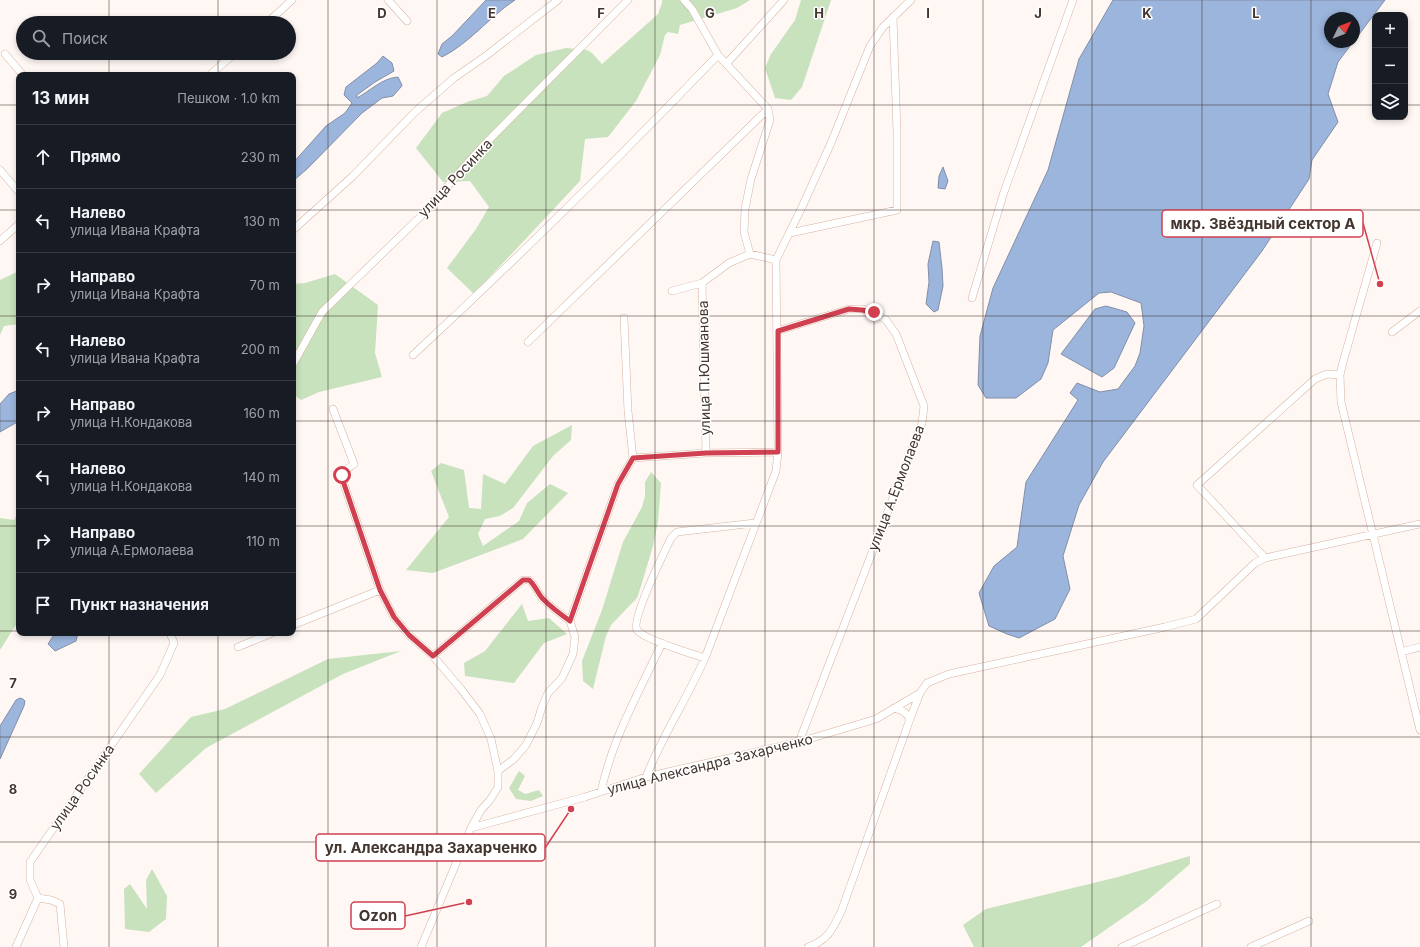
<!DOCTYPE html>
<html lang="ru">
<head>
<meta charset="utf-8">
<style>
	:root { --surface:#171b24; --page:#20242c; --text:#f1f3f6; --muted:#9ea1a6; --line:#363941 }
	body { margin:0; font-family:Inter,sans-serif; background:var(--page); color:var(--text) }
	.controls { position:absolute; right:12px; top:12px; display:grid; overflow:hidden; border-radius:8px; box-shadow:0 2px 6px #0003 }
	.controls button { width:36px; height:36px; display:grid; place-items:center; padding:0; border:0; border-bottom:1px solid var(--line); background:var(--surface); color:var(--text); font:20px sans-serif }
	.compass { position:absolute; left:1324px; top:12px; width:36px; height:36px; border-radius:50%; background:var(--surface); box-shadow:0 2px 6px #0003; rotate:47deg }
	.stop { position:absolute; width:12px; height:12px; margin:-9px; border:3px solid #d04050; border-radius:50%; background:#fff }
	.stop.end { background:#d04050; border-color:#fff; box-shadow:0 1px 4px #0008 }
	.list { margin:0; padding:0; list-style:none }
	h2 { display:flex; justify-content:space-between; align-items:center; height:52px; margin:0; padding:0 16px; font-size:17px }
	h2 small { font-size:13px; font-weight:400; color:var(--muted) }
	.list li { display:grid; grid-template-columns:26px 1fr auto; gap:12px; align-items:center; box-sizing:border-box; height:64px; padding:0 16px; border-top:1px solid var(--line) }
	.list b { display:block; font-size:15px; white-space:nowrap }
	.list p { margin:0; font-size:13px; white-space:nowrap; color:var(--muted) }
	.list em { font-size:13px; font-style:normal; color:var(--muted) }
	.icon { flex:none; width:22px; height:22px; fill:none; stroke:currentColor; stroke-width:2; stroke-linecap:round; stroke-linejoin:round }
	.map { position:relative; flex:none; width:1420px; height:947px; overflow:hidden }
	.search { position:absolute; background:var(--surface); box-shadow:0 2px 6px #0003; left:16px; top:16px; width:280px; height:44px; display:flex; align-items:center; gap:10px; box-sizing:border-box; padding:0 14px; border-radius:22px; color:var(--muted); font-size:15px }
	.panel { position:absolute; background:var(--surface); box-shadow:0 2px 6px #0003; left:16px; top:72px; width:280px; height:564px; border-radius:8px }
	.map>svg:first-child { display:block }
	.green { fill:#c7e2bd }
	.water { fill:#9cb5dc; stroke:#828fa8 }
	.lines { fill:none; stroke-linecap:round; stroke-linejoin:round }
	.minor-casing { stroke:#d6b3a1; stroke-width:8 }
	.minor { stroke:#fff; stroke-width:7 }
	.route { stroke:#d04050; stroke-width:5 }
	.grid { fill:none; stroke:#44362f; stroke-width:1; stroke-opacity:0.55 }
	.labels { text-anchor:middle; stroke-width:3; stroke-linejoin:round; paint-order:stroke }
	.street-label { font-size:14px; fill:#44362f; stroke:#fff }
	.grid-label { font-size:13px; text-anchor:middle; font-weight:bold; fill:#44362f; stroke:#fff; stroke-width:3; stroke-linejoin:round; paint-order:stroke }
	.leader { fill:none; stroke:#d04050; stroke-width:1.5 }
	.callout-dot { fill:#d04050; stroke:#fff; stroke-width:1.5 }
	.callout { fill:#fff; stroke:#d04050; stroke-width:1.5 }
	.callout-label { font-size:15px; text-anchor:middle; font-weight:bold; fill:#44362f }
</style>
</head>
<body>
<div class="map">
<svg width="1420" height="947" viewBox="0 0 1420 947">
	<rect width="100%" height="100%" fill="#fff7f3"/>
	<path class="green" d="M 662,0 L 750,0 L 737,8 L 680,25 L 678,34 L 668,32 L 665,35 L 660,55 L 636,101 L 608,137 L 585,139 L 580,181 L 474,294 L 447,268 L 476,229 L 489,207 L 470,181 L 443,182 L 416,148 L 442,113 L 467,102 L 487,96 L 504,76 L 536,55 L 566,48 L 587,50 L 592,53 L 602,64 L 658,14 L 662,3 Z
		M 801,0 L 831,0 L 802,87 L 791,100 L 775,98 L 765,68 L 771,54 L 795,20 Z
		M 19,271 L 19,324 L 4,326 L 0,335 L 0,280 Z
		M 335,274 L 378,305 L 375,353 L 382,377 L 319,392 L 301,400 L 293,394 L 293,284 L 305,283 Z
		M 572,425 L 571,440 L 553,456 L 513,508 L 500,516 L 485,519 L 478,534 L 483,546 L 519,521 L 527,503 L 550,484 L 568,493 L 523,539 L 433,573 L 406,570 L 449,517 L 431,471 L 441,463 L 464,470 L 469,508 L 481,509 L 483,474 L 505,484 L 533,446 Z
		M 651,472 L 661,483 L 658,522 L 653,546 L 641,586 L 637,598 L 611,625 L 606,636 L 593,689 L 583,681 L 582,661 L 602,610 L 623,542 L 642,507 L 645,496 L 645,482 Z
		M 19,512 L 19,620 L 0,650 L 0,518 L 14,520 Z
		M 522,604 L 528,621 L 549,618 L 567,634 L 544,643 L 514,683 L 465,676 L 464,663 L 485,651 Z
		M 401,651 L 343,674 L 206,748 L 156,793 L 139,774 L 191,717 L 225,709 L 328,659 Z
		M 519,771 L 525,776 L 518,790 L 525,794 L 539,790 L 543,796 L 531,801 L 516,799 L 509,788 Z
		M 1190,856 L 1190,864 L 1147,901 L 1081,947 L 974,947 L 963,925 L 986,909 L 1118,877 Z
		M 152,869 L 167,896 L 166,919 L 149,932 L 125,929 L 124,889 L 130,884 L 147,909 L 146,880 Z"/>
	<path class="water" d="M 486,0 L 515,0 C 489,17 470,43 442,57 L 438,54 L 442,44 L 452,36 Z
		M 1113,0 L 1385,0 L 1354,41 L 1354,18 L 1330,18 L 1330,42 L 1353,42 L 1338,62 L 1328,94 L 1338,122 L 1312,160 L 1309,179 L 1262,251 L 1103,462 L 1079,505 L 1063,556 L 1070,589 L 1055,619 L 1019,638 L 1007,634 L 989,626 L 979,593 L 994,566 L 1017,547 L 1026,482 L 1078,400 L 1070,393 L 1077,383 L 1100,392 L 1118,389 L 1135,366 L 1140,353 L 1144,326 L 1141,303 L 1111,292 L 1099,293 L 1053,330 L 1048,363 L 1041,379 L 1016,398 L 986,398 L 978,385 L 980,336 L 993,288 L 1048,170 L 1079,59 Z
		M 383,56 L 392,63 L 394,71 L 375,82 L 357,95 L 357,98 C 370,91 382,78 398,77 L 402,85 L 401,87 L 393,96 L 382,98 L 362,113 L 307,169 L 293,181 L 293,163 L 326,126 L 345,113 L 352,103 L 344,95 L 346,87 L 377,63 Z
		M 943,167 L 948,181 L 945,189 L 938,188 L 939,176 Z
		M 933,241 L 939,242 L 942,268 L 943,286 L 938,310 L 934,312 L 926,304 L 929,282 L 928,264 Z
		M 1106,306 L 1127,312 L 1135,323 L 1114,368 L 1102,377 L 1061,354 L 1095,309 Z
		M 19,390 L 19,421 L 0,432 L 0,404 L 9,394 Z
		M 55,633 L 78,633 L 76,641 L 55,651 L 48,644 Z
		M 20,698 L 23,699 L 25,701 L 24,706 L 0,759 L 0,726 L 16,700 Z"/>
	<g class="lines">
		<g class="minor-casing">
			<path id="minor" d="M 388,0 L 407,21
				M 684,0 L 692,9 L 718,55 L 768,109 L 770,120 L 751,179 L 745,209 L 744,232 L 750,254 L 776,260
				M 267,23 L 292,0
				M 5,54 L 23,75
				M 727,63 L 784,0
				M 210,75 L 235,53
				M 0,170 L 19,192
				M 293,230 L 353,176 L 415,112 L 454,78 L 487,55 L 558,0
				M 790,233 L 897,210 L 897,132 L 893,17
				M 0,241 L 19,224
				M 1377,243 L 1343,362 L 1340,375 L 1341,402 L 1420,730
				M 702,283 L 706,453
				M 672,291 L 702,283 L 729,263 L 750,254
				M 972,298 L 1004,192 L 1073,0
				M 777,331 L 849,309 L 862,309 L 874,312 L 886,320 L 896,334 L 924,406 L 922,423 L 799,742
				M 1392,332 L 1420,311
				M 528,342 L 768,109
				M 413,355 C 518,258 619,158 718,55
				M 293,364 L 322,312 L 421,216 L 482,147 L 628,0
				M 333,409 L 354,464 C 349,468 342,471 342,478 L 380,590 L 394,617 L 409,635 L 433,656 L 461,689 L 480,714 L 491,739 L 498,771 L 498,787 L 490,800 L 481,810 L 471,828 L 421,947
				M 633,458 L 706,453 L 778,452
				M 1265,558 L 1197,485 L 1315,379 L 1327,374 L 1340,375
				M 293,625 L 380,590
				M 238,647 L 272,633
				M 1401,652 L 1420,647
				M 433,656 L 523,580 L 529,580 C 535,585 537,592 542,598 C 551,607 560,614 570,621
				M 705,658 C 692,654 643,639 637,630 C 631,619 665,551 671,538 L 677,532 L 755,523
				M 894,708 C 902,710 906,712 910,719
				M 498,771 L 514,759 L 526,745 L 537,723 L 542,707 L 548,693 L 562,678 L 573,654 L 575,637 L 570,621 L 618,484 L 633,458 L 628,411 L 624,318
				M 646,777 C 662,736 687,699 705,658 L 776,471 L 778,452 L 776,260 L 802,207 L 831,143 L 870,46 L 883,27 L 911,0
				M 601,792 C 612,739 639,692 662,643
				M 471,828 L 585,797 L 646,777 L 799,742 L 876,719 L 920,693
				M 38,898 L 51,900 L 60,904 L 64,947
				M 16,947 L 38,898 L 30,880 L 30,862 L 160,675 L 174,643 L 170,633
				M 808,947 C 828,940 832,930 841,912 L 910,719 L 920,693 L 927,683 L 949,674 L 1165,627 L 1196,619 L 1255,563 L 1265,558 L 1420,524
				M 1122,947 L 1217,904
				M 1251,947 L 1309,921"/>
		</g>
		<use href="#minor" class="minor"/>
	</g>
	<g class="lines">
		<path class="route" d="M 342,475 L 342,478 L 380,590 L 394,617 L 409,635 L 433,656 L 523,580 L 529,580 C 535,585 537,592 542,598 C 551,607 560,614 570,621 L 618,484 L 633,458 L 706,453 L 778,452 L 778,331 L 849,309 L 862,310 L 874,312"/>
	</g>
	<path class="grid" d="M 109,0 L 109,23M 218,0 L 218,23M 328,0 L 328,947M 437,0 L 437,947M 546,0 L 546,947M 655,0 L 655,947M 765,0 L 765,947M 874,0 L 874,947M 983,0 L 983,947M 1092,0 L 1092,947M 1202,0 L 1202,947M 1311,0 L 1311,947M 109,53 L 109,75M 218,53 L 218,75M 0,105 L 19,105M 293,105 L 1375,105M 1405,105 L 1420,105M 0,210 L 19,210M 293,210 L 1420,210M 0,316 L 19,316M 293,316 L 1420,316M 0,421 L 19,421M 293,421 L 1420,421M 0,526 L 19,526M 293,526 L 1420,526M 0,631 L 19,631M 293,631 L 1420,631M 109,633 L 109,947M 218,633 L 218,947M 0,737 L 1420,737M 0,842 L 1420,842"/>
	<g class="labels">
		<g class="street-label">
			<text transform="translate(455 178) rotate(-47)" y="5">улица Росинка</text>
			<text transform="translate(704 368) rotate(-91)" y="5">улица П.Юшманова</text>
			<text transform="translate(896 488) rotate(-69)" y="5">улица А.Ермолаева</text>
			<text transform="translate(710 764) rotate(-14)" y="5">улица Александра Захарченко</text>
			<text transform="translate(82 787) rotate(-55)" y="5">улица Росинка</text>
		</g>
	</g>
	<g class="grid-label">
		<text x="382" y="18">D</text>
		<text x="492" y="18">E</text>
		<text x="601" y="18">F</text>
		<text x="710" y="18">G</text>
		<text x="819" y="18">H</text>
		<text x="928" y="18">I</text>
		<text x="1038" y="18">J</text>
		<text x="1147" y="18">K</text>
		<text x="1256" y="18">L</text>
		<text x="13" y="688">7</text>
		<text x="13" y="794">8</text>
		<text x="13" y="899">9</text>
	</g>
	<path class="leader" d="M1380 284L1363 223M571 809L545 848M469 902L405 916"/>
	<g class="callout-dot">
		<circle cx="1380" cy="284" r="4"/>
		<circle cx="571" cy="809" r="4"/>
		<circle cx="469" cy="902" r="4"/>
	</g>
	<g class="callout">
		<rect x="1162" y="210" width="201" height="27" rx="4"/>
		<rect x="316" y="834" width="229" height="27" rx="4"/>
		<rect x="351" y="902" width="54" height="27" rx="4"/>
	</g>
	<g class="callout-label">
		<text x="1263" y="229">мкр. Звёздный сектор А</text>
		<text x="431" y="853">ул. Александра Захарченко</text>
		<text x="378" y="921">Ozon</text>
	</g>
</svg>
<div class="controls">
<button>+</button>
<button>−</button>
<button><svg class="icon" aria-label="layers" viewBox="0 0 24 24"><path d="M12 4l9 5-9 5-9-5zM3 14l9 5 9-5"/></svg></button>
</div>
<svg class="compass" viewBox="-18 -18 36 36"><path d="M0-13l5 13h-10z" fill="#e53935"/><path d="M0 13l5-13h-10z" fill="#9ea1a6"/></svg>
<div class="stop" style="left:342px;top:475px"></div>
<div class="stop end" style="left:874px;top:312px"></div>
<div class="search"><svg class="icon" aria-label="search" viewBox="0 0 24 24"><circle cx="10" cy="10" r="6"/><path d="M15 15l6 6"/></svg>Поиск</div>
<section class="panel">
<h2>13 мин<small>Пешком · 1.0 km</small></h2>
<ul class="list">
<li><svg class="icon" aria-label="ahead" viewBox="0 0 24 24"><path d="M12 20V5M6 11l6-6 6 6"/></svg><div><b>Прямо</b></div><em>230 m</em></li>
<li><svg class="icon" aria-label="left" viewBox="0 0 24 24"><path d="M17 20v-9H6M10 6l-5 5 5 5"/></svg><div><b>Налево</b><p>улица Ивана Крафта</p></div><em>130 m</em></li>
<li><svg class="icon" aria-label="right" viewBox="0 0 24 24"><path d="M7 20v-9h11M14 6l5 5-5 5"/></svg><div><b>Направо</b><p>улица Ивана Крафта</p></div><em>70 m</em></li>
<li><svg class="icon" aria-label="left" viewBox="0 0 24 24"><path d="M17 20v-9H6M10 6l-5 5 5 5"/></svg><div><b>Налево</b><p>улица Ивана Крафта</p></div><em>200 m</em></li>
<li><svg class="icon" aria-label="right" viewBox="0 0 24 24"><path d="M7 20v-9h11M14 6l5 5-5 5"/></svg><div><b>Направо</b><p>улица Н.Кондакова</p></div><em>160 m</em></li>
<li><svg class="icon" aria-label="left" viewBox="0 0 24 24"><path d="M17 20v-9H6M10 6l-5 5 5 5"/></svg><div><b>Налево</b><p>улица Н.Кондакова</p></div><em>140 m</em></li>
<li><svg class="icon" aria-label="right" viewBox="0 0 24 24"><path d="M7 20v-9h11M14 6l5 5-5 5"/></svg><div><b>Направо</b><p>улица А.Ермолаева</p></div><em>110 m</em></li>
<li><svg class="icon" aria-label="arrive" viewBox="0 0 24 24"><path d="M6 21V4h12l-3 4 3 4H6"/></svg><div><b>Пункт назначения</b></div></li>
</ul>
</section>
</div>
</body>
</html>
